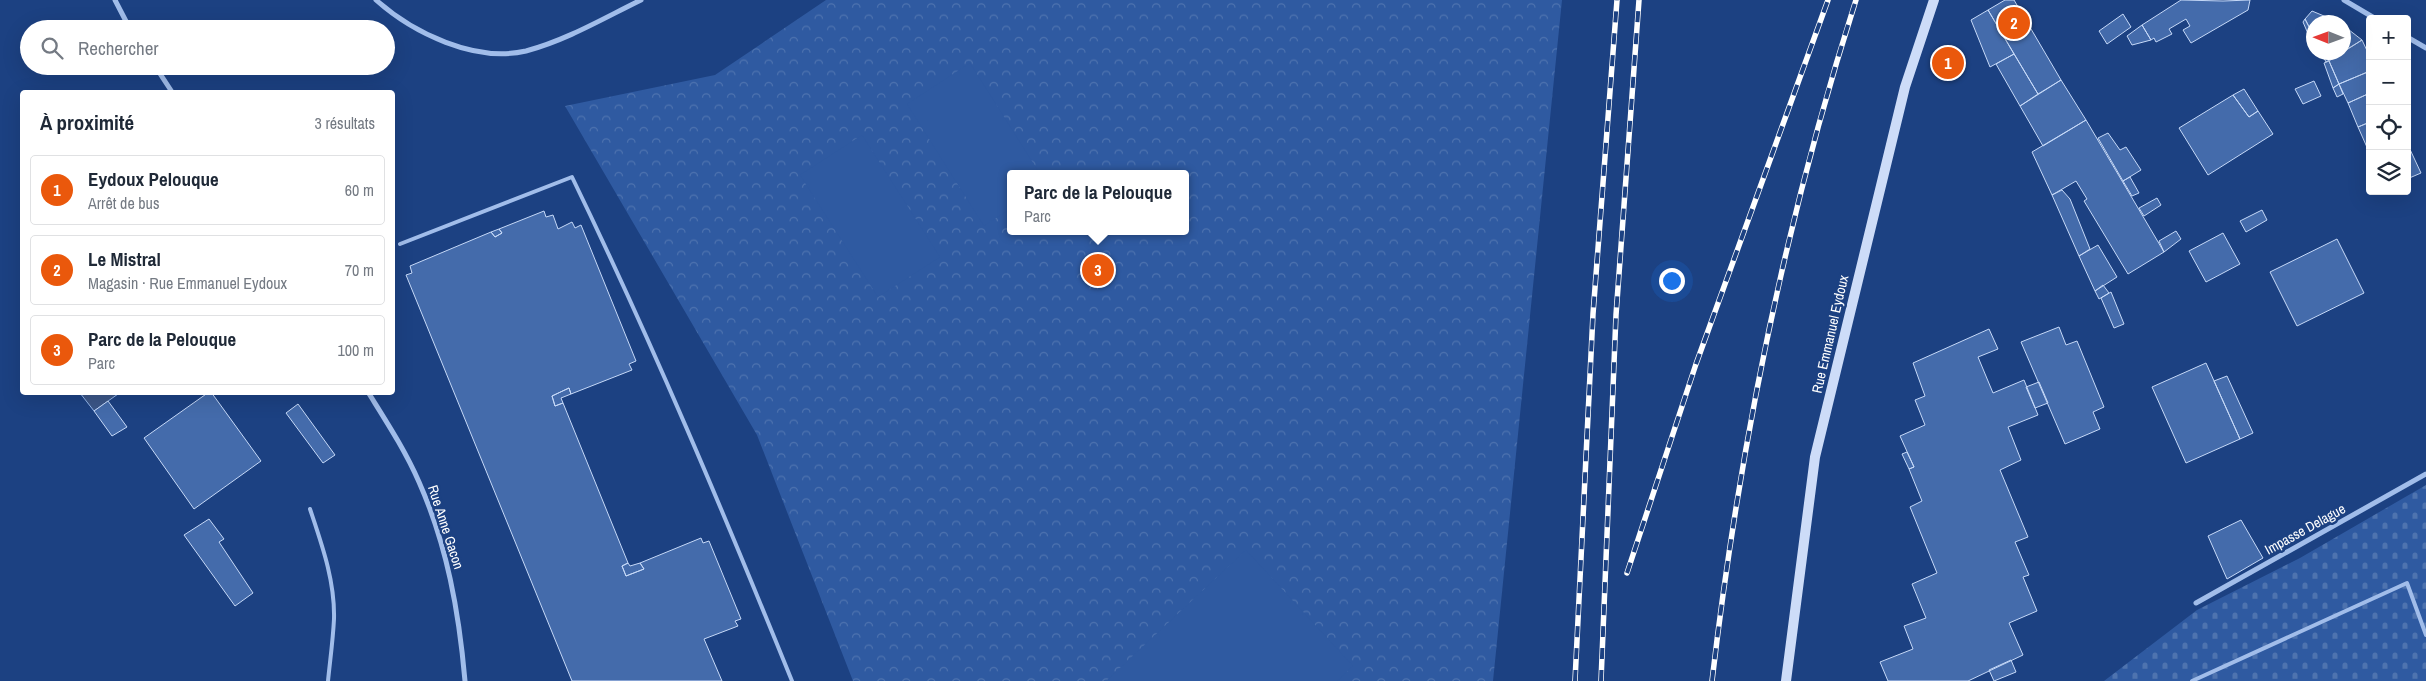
<!DOCTYPE html>
<html lang="fr">
<head>
<meta charset="utf-8">
<style>
	:root { --surface:#fff; --page:#f2f2f3; --text:#1f2937; --muted:#747a83; --line:#e0e1e3; --accent:#ea580c }
	body { margin:0; font-family:"Archivo Narrow",sans-serif; background:var(--page); color:var(--text) }
	.controls { position:absolute; right:15px; top:15px; display:grid; overflow:hidden; border-radius:5px; box-shadow:0 5px 20px #0002 }
	.controls button { width:45px; height:45px; display:grid; place-items:center; padding:0; border:0; border-bottom:1px solid var(--line); background:var(--surface); color:var(--text); font:25px sans-serif }
	.compass { position:absolute; left:2306px; top:15px; width:45px; height:45px; border-radius:50%; background:var(--surface); box-shadow:0 5px 20px #0002; rotate:271deg }
	.you { position:absolute; left:1671px; top:280px; width:18px; height:18px; margin:-12px; border:4px solid #fff; border-radius:50%; background:#1a73e8; box-shadow:0 0 0 8px #1a73e833 }
	.badge { display:grid; place-items:center; width:32px; height:32px; border-radius:50%; background:var(--accent); color:#fff; font-size:16px; font-weight:700 }
	.pin { position:absolute; translate:-50% -50%; border:2px solid #fff; box-shadow:0 1px 5px #0006 }
	.popup { position:absolute; left:1007px; top:170px; width:182px; height:65px; box-sizing:border-box; display:grid; place-content:center; border-radius:5px; background:var(--surface); filter:drop-shadow(0 1px 4px #0005); font-size:16px; white-space:nowrap; color:var(--muted) }
	.popup b { font-size:19px; color:var(--text) }
	.popup::after { content:''; position:absolute; left:50%; top:100%; margin-left:-10px; border:10px solid transparent; border-top-color:var(--surface) }
	.list { margin:0; padding:0; list-style:none }
	h2 { display:flex; justify-content:space-between; align-items:center; height:65px; margin:0; padding:0 20px; font-size:21px }
	h2 small { font-size:16px; font-weight:400; color:var(--muted) }
	.list li { display:grid; grid-template-columns:32px 1fr auto; gap:15px; align-items:center; box-sizing:border-box; height:70px; margin:0 10px 10px; padding:0 10px; border:1px solid var(--line); border-radius:5px }
	.list b { display:block; font-size:19px; white-space:nowrap }
	.list p { margin:0; font-size:16px; white-space:nowrap; color:var(--muted) }
	.list em { font-size:16px; font-style:normal; color:var(--muted) }
	.icon { flex:none; width:28px; height:28px; fill:none; stroke:currentColor; stroke-width:2; stroke-linecap:round; stroke-linejoin:round }
	.map { position:relative; flex:none; width:2426px; height:681px; overflow:hidden }
	.search { position:absolute; background:var(--surface); box-shadow:0 5px 20px #0002; left:20px; top:20px; width:375px; height:55px; display:flex; align-items:center; gap:12px; box-sizing:border-box; padding:0 18px; border-radius:28px; color:var(--muted); font-size:19px }
	.panel { position:absolute; background:var(--surface); box-shadow:0 5px 20px #0002; left:20px; top:90px; width:375px; height:305px; border-radius:5px }
	.map>svg:first-child { display:block }
	.cemetery { fill:url(#cemetery-stones) }
	.park { fill:url(#park-crowns); fill-rule:evenodd }
	.garden { fill:#2f5aa1 }
	.water { fill:#3b5687; stroke:#94b7ec }
	.building { fill:#446bab; stroke:#c6d9f8 }
	.lines { fill:none; stroke-linecap:round; stroke-linejoin:round }
	.lane { stroke:#a1bdea; stroke-width:4 }
	.street { stroke:#a1bdea; stroke-width:5 }
	.secondary { stroke:#cddcf8; stroke-width:10 }
	.rail-casing { stroke:#fff; stroke-width:5.5 }
	.rail { stroke:#1c4182; stroke-width:4; stroke-dasharray:11; stroke-linecap:butt }
	.labels { text-anchor:middle; stroke-width:5; stroke-linejoin:round; paint-order:stroke }
	.street-label { font-size:14px; fill:#fff; stroke:#1c4182 }
</style>
</head>
<body>
<div class="map">
<svg width="2426" height="681" viewBox="0 0 2426 681">
	<defs>
		<pattern id="cemetery-stones" width="16" height="16" patternUnits="userSpaceOnUse" patternTransform="scale(1.25)"><rect width="16" height="16" fill="#2f5aa1"/><path d="M2 7V4a2 2 0 0 1 4 0v3zM10 15v-3a2 2 0 0 1 4 0v3z" fill="#4e73af"/></pattern>
		<pattern id="park-crowns" width="20" height="18" patternUnits="userSpaceOnUse" patternTransform="scale(1.25)"><rect width="20" height="18" fill="#2f5aa1"/><path d="M2 6a3 3 0 1 1 6 0M12 15a3 3 0 1 1 6 0" fill="none" stroke="#4e73af"/></pattern>
	</defs>
	<rect width="100%" height="100%" fill="#1c4182"/>
	<path class="cemetery" d="M 2426,485 L 2426,681 L 2104,681 L 2197,610 L 2300,558 Z"/>
	<path class="park" d="M 826,0 L 1562,0 L 1493,681 L 853,681 L 757,435 L 565,106 L 715,75 ZM 1010,174 L 1186,174 L 1186,231 L 1010,231 Z"/>
	<path class="garden" d="M 970,63 L 1040,174 L 1010,174 L 1010,209 L 984,226 L 907,104 Z
		M 862,135 L 940,257 L 878,297 L 800,175 Z
		M 1246,550 L 1353,666 L 1337,681 L 1106,681 Z"/>
	<path class="water" d="M 117,393 L 118,394 L 94,411 L 80,393 Z"/>
	<path class="building" d="M 2005,0 L 2014,0 L 2061,80 L 2038,94 L 1988,10 Z
		M 2181,0 L 2223,1 L 2250,0 L 2248,10 L 2191,43 L 2183,30 L 2190,26 L 2186,19 L 2169,29 L 2172,34 L 2156,42 L 2154,38 L 2151,40 L 2142,25 Z
		M 1988,10 L 2014,54 L 1990,67 L 1971,20 Z
		M 2312,11 L 2336,21 L 2338,22 L 2314,22 L 2314,36 L 2305,19 Z
		M 2123,14 L 2131,27 L 2107,44 L 2099,31 Z
		M 2305,19 L 2313,35 L 2309,36 L 2303,22 Z
		M 2142,25 L 2151,40 L 2132,45 L 2127,36 Z
		M 2344,26 L 2362,40 L 2344,51 Z
		M 2362,40 L 2370,57 L 2370,71 L 2339,84 L 2329,61 Z
		M 2321,52 L 2342,52 L 2326,62 Z
		M 2014,54 L 2038,94 L 2020,106 L 1996,64 Z
		M 2329,61 L 2339,84 L 2333,88 L 2324,63 Z
		M 2370,71 L 2370,93 L 2348,103 L 2339,84 Z
		M 2061,80 L 2086,120 L 2043,146 L 2020,106 Z
		M 2314,81 L 2321,96 L 2303,104 L 2295,89 Z
		M 2339,84 L 2343,94 L 2337,97 L 2333,88 Z
		M 2244,89 L 2258,111 L 2249,117 L 2233,95 Z
		M 2370,93 L 2370,122 L 2358,127 L 2348,103 Z
		M 2233,95 L 2249,117 L 2258,111 L 2273,134 L 2208,175 L 2179,128 Z
		M 2086,120 L 2164,252 L 2128,274 L 2084,201 L 2087,199 L 2076,181 L 2052,195 L 2032,152 Z
		M 2370,122 L 2370,154 L 2358,127 Z
		M 2108,133 L 2120,150 L 2126,147 L 2141,170 L 2123,181 L 2098,138 Z
		M 2407,143 L 2421,173 L 2407,179 Z
		M 2130,177 L 2139,193 L 2132,196 L 2123,181 Z
		M 2062,190 L 2070,199 L 2090,249 L 2079,256 L 2052,195 Z
		M 2157,198 L 2161,205 L 2144,216 L 2139,208 Z
		M 2262,210 L 2267,220 L 2246,232 L 2240,221 Z
		M 544,211 L 546,217 L 553,215 L 558,229 L 572,222 L 575,228 L 581,225 L 636,361 L 629,364 L 632,370 L 571,394 L 569,388 L 552,396 L 555,406 L 563,403 L 628,563 L 622,566 L 626,576 L 644,569 L 640,563 L 701,538 L 703,543 L 709,541 L 741,619 L 735,621 L 738,626 L 704,639 L 722,681 L 572,681 L 406,275 L 412,273 L 410,266 L 491,232 L 495,237 L 502,233 L 499,229 Z
		M 499,229 L 502,233 L 495,237 L 491,232 Z
		M 2176,231 L 2181,239 L 2164,252 L 2159,241 Z
		M 2223,233 L 2240,264 L 2206,282 L 2189,251 Z
		M 2337,239 L 2364,293 L 2297,326 L 2270,272 Z
		M 2098,245 L 2117,277 L 2095,291 L 2079,256 Z
		M 2103,285 L 2109,293 L 2099,299 L 2095,291 Z
		M 2111,292 L 2124,324 L 2114,328 L 2101,298 Z
		M 2059,327 L 2066,345 L 2077,341 L 2104,407 L 2093,412 L 2100,429 L 2065,444 L 2021,342 Z
		M 1989,329 L 1998,349 L 1978,357 L 1993,393 L 2024,380 L 2038,415 L 2008,427 L 2021,460 L 2000,470 L 2028,537 L 2015,542 L 2029,575 L 2023,577 L 2037,611 L 2009,623 L 2023,655 L 1968,681 L 1888,681 L 1880,662 L 1913,649 L 1904,626 L 1926,618 L 1912,584 L 1937,573 L 1910,507 L 1922,501 L 1909,469 L 1914,467 L 1900,436 L 1925,425 L 1915,400 L 1925,396 L 1913,363 Z
		M 2206,363 L 2240,439 L 2186,463 L 2152,387 Z
		M 2227,376 L 2253,433 L 2240,439 L 2214,381 Z
		M 2039,382 L 2048,403 L 2035,408 L 2026,387 Z
		M 569,388 L 571,394 L 561,398 L 563,403 L 555,406 L 552,396 Z
		M 209,392 L 211,392 L 261,461 L 194,509 L 144,438 Z
		M 108,401 L 127,427 L 112,436 L 94,411 Z
		M 298,404 L 335,455 L 323,463 L 286,413 Z
		M 1907,452 L 1914,467 L 1909,469 L 1902,454 Z
		M 209,519 L 224,539 L 219,542 L 253,593 L 235,606 L 184,535 Z
		M 2241,520 L 2263,558 L 2227,579 L 2208,536 Z
		M 628,563 L 630,566 L 640,563 L 644,569 L 626,576 L 622,566 Z
		M 2011,660 L 2016,672 L 1994,681 L 1989,670 Z"/>
	<g class="lines">
		<path class="lane" d="M 400,244 L 572,177 C 652,342 723,511 792,681
			M 310,509 C 322,545 335,581 334,619 C 333,640 330,661 328,681
			M 2192,681 L 2407,583 L 2426,635"/>
		<path class="street" d="M 115,0 L 130,29
			M 376,0 C 413,33 475,63 526,51 C 567,40 604,18 641,0
			M 2344,0 L 2376,19
			M 2407,37 L 2426,48
			M 155,66 L 172,92
			M 368,392 C 386,421 405,450 419,482 C 447,545 459,612 465,681
			M 2196,603 L 2426,474"/>
		<path class="secondary" d="M 1786,681 L 1815,457 L 1905,87 L 1934,0"/>
		<g class="rail-casing">
			<path id="rail" d="M 1627,573 L 1696,364 L 1828,0
				M 1575,681 L 1593,314 L 1617,0
				M 1601,681 L 1616,315 L 1639,0
				M 1712,681 C 1739,451 1785,221 1856,0"/>
		</g>
		<use href="#rail" class="rail"/>
	</g>
	<g class="labels">
		<g class="street-label">
			<text transform="translate(1830 334) rotate(-77)" y="5">Rue Emmanuel Eydoux</text>
			<text transform="translate(446 527) rotate(72)" y="5">Rue Anne Gacon</text>
			<text transform="translate(2305 529) rotate(-29)" y="5">Impasse Delague</text>
		</g>
	</g>
</svg>
<div class="controls">
<button>+</button>
<button>−</button>
<button><svg class="icon" aria-label="locate" viewBox="0 0 24 24"><circle cx="12" cy="12" r="6"/><path d="M12 2v4M12 18v4M2 12h4M18 12h4"/></svg></button>
<button><svg class="icon" aria-label="layers" viewBox="0 0 24 24"><path d="M12 4l9 5-9 5-9-5zM3 14l9 5 9-5"/></svg></button>
</div>
<svg class="compass" viewBox="-18 -18 36 36"><path d="M0-13l5 13h-10z" fill="#e53935"/><path d="M0 13l5-13h-10z" fill="#747a83"/></svg>
<div class="you"></div>
<div class="pin badge" style="left:1948px;top:63px">1</div>
<div class="pin badge" style="left:2014px;top:23px">2</div>
<div class="pin badge" style="left:1098px;top:270px">3</div>
<div class="popup"><b>Parc de la Pelouque</b>Parc</div>
<div class="search"><svg class="icon" aria-label="search" viewBox="0 0 24 24"><circle cx="10" cy="10" r="6"/><path d="M15 15l6 6"/></svg>Rechercher</div>
<section class="panel">
<h2>À proximité<small>3 résultats</small></h2>
<ul class="list">
<li><span class="badge">1</span><div><b>Eydoux Pelouque</b><p>Arrêt de bus</p></div><em>60 m</em></li>
<li><span class="badge">2</span><div><b>Le Mistral</b><p>Magasin · Rue Emmanuel Eydoux</p></div><em>70 m</em></li>
<li><span class="badge">3</span><div><b>Parc de la Pelouque</b><p>Parc</p></div><em>100 m</em></li>
</ul>
</section>
</div>
</body>
</html>
